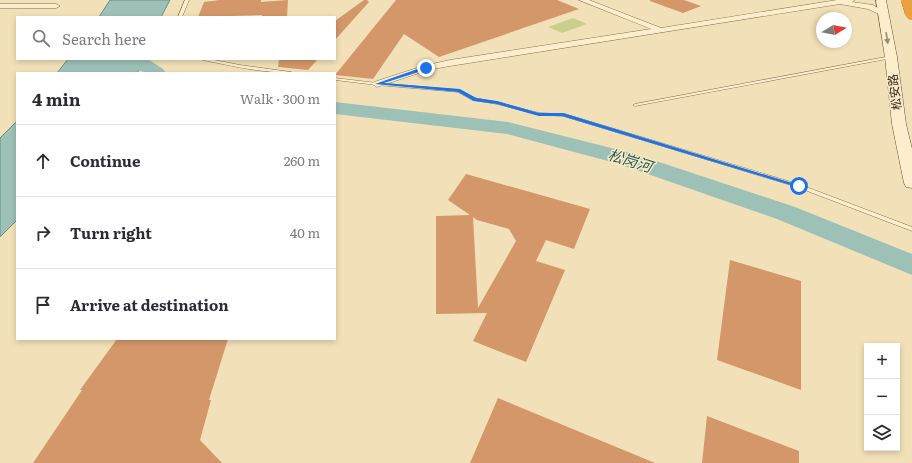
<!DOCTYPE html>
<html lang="en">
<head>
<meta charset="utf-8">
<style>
	:root { --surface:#fff; --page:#f2f2f3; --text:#2b2b33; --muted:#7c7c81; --line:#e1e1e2 }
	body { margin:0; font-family:Literata,"Noto Sans SC",serif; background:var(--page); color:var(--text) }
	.controls { position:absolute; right:12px; bottom:12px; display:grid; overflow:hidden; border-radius:0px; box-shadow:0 2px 6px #0003 }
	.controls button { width:36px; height:36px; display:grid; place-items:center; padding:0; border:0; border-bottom:1px solid var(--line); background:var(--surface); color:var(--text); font:20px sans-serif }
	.compass { position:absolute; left:816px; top:12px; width:36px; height:36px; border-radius:50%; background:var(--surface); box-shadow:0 2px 6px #0003; rotate:80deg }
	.stop { position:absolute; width:12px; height:12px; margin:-9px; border:3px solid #1a73e8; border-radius:50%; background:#fff }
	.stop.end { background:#1a73e8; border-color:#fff; box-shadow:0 1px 4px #0008 }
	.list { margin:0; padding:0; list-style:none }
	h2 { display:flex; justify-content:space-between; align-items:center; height:52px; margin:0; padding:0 16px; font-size:17px }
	h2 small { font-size:13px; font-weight:400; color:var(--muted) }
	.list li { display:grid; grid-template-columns:26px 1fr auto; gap:12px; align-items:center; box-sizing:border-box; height:72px; padding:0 16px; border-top:1px solid var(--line) }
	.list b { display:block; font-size:15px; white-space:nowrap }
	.list em { font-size:13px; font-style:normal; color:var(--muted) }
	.icon { flex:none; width:22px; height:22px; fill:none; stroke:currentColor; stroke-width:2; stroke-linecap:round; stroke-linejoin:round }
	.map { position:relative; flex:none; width:912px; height:463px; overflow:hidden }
	.search { position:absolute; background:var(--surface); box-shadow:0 2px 6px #0003; left:16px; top:16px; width:320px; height:44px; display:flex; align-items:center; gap:10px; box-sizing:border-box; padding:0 14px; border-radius:0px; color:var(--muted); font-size:15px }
	.panel { position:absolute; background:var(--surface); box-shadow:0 2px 6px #0003; left:16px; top:72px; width:320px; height:268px; border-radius:0px }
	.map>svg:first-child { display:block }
	.green { fill:#c8d08c }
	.water { fill:#9ec1b7; stroke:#658f85 }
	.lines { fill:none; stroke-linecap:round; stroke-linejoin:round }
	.river { fill:#9ec1b7; fill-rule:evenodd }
	.building { fill:#d4976a; fill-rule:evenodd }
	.lane-casing { stroke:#897052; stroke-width:1 }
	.street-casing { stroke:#897052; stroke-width:1 }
	.secondary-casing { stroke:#6a5036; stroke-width:1 }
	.lane { fill:#fceecc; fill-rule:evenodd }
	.street { fill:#fceecc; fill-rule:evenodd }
	.secondary { fill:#fceecc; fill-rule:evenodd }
	.highway-bridge-casing { stroke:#563d27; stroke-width:14; stroke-linecap:butt }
	.highway-bridge { stroke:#eca13e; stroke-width:14 }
	.oneway { fill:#998a72 }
	.route { fill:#1a73e8 }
	.labels { text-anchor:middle; stroke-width:3; stroke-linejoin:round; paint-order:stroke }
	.far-street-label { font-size:12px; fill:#362719; stroke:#f9ebc8 }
	.water-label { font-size:15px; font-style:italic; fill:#265855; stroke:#f9ebc8 }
</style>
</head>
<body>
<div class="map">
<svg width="912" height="463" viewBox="0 0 912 463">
	<rect width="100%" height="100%" fill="#f2e1b8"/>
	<path class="green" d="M 573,18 L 587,24 L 562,33 L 548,27 Z"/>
	<path class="water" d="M 110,0 L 170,0 L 161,17 L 99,17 Z
		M 68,59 L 146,59 L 137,73 L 57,73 Z
		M 17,121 L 17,220 L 0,237 L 0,138 Z"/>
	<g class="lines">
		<path class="river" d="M 130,59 L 148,59 L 163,69 L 166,73 C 153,73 134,75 130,59 Z
			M 335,102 L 508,122 L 635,154 L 795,207 L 912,254 L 912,275 L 777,219 L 619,164 L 507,134 L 335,114 Z"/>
	</g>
	<path class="building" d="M 220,0 L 261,0 L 261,2 L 288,0 L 287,17 L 262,17 L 262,15 L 198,17 L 204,2 Z
		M 364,0 L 367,0 L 369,2 L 335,40 L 335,21 Z
		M 396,0 L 557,0 L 579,9 L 439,57 L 404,34 L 373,79 L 335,75 Z
		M 650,0 L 684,0 L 701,6 L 683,13 L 650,1 Z
		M 279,59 L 318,59 L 308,70 L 278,67 Z
		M 466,174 L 590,209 L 574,249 L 546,240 L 536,261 L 565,270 L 526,362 L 473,341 L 487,313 L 436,314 L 436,216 L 470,215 L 448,200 ZM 473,217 L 477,220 L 509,229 L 516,241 L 478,308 Z
		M 730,260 L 801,281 L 801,390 L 717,360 Z
		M 117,339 L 228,339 L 209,400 L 211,400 L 200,440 L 222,463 L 33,463 L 82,390 L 80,390 Z
		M 498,398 L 655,463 L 470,463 Z
		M 707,416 L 799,451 L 799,463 L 702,463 Z"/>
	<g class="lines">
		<g class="lane-casing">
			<path id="lane" d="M 185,0 L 189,0 L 182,17 L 178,17 Z
				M 891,56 L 892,56 L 892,58 L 635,106 L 633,105 L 635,104 Z
				M 201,59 L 209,59 L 240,65 L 291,72 L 293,73 C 263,73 232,66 203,60 Z
				M 335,78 L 377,83 L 459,90 L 475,98 L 497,102 L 539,113 L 565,114 L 801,185 L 912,227 L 912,231 L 797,187 L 563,116 L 539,115 L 497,104 L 472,100 L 458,92 L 377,85 L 335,80 Z"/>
		</g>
		<g class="street-casing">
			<path id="street" d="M 579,0 L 589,0 L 661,28 L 837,0 L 855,0 L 852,2 L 873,5 L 887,14 L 883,16 L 868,9 L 840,4 L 450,66 L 428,70 L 377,87 L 372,84 L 374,82 L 423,66 L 450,60 L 651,29 Z
				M 0,4 L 56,4 L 60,6 L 56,8 L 0,8 Z"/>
		</g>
		<g class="secondary-casing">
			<path id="secondary" d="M 876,0 L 886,0 L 897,57 L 906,124 L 912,149 L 912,188 L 906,187 L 904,183 L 892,124 L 885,57 Z"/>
		</g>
		<use href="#lane" class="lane"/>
		<use href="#street" class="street"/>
		<use href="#secondary" class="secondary"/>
		<g class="highway-bridge-casing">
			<path id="highway-bridge" d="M 908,0 L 912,13"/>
		</g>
		<use href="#highway-bridge" class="highway-bridge"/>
	</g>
	<defs><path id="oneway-solid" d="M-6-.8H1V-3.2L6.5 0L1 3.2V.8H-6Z"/></defs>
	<use class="oneway" href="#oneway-solid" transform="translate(887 38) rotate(81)"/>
	<path class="route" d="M 426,66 L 428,69 L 384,83 L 460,89 L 476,98 L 497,101 L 539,113 L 563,113 L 802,186 L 797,187 L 562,116 L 539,116 L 497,104 L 474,101 L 458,92 L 375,84 Z"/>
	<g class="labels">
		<g class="far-street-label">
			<text transform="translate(895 92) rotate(-97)" y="4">松安路</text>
		</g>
		<g class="water-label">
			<text transform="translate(630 161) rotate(17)" y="5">松岗河</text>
		</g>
	</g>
</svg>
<div class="controls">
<button>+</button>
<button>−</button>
<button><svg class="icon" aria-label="layers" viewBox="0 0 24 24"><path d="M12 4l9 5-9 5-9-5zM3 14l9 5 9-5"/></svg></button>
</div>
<svg class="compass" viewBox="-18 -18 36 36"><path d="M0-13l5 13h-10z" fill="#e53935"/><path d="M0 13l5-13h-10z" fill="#7c7c81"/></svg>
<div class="stop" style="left:799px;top:186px"></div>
<div class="stop end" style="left:426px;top:68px"></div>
<div class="search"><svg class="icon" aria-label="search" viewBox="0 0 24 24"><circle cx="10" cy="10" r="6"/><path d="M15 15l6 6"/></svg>Search here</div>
<section class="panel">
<h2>4 min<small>Walk · 300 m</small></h2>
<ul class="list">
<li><svg class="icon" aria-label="ahead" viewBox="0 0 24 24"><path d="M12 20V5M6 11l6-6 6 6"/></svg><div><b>Continue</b></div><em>260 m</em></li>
<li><svg class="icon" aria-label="right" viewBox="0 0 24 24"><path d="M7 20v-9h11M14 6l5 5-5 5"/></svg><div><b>Turn right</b></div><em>40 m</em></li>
<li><svg class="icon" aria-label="arrive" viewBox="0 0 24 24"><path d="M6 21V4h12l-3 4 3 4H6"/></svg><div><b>Arrive at destination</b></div></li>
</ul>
</section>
</div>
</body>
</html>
